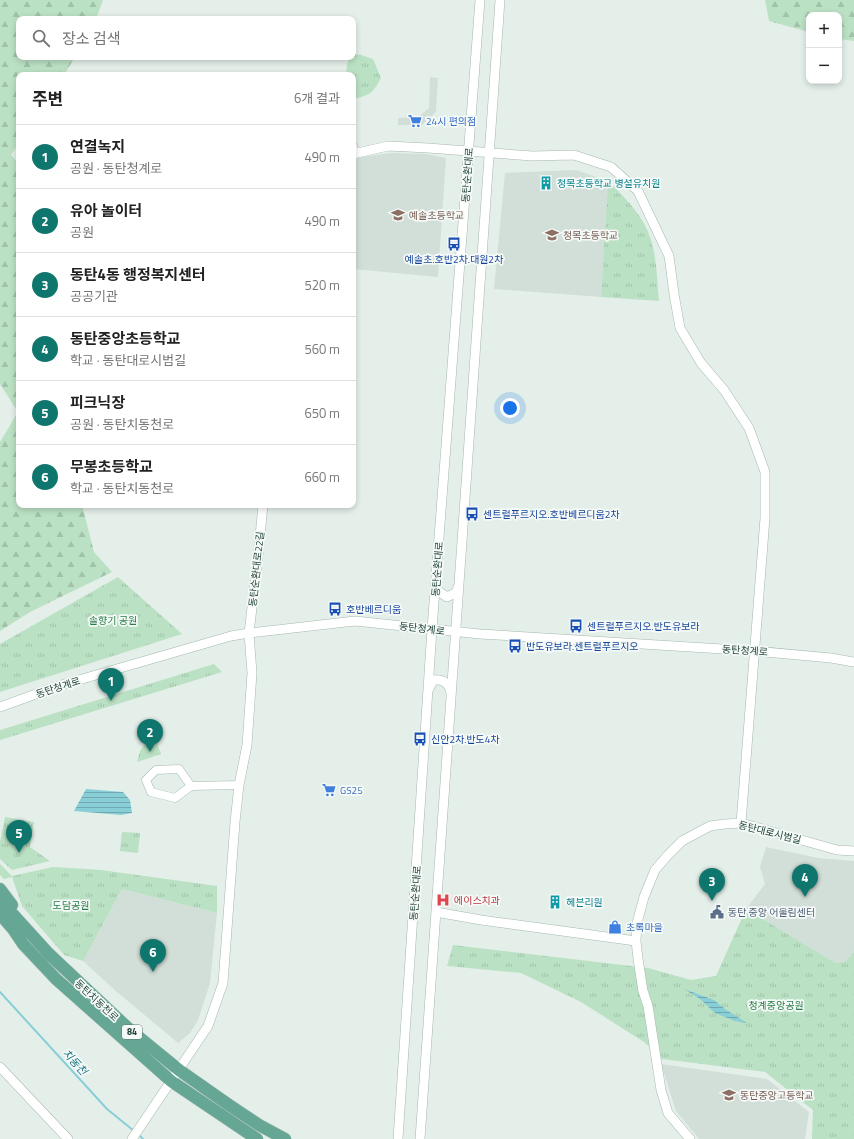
<!DOCTYPE html>
<html lang="ko">
<head>
<meta charset="utf-8">
<style>
	:root { --surface:#fff; --page:#f2f2f2; --text:#222; --muted:#767676; --line:#e0e0e0; --accent:#0f766e }
	body { margin:0; font-family:"Titillium Web","Noto Sans KR",sans-serif; background:var(--page); color:var(--text) }
	.controls { position:absolute; right:12px; top:12px; display:grid; overflow:hidden; border-radius:8px; box-shadow:0 2px 6px #0003 }
	.controls button { width:36px; height:36px; display:grid; place-items:center; padding:0; border:0; border-bottom:1px solid var(--line); background:var(--surface); color:var(--text); font:20px sans-serif }
	.you { position:absolute; left:510px; top:408px; width:14px; height:14px; margin:-10px; border:3px solid #fff; border-radius:50%; background:#1a73e8; box-shadow:0 0 0 6px #1a73e833 }
	.badge { display:grid; place-items:center; width:26px; height:26px; border-radius:50%; background:var(--accent); color:#fff; font-size:13px; font-weight:700 }
	.pin { position:absolute; translate:-50% -33px; filter:drop-shadow(0 1px 2px #0008) }
	.pin::after { content:''; position:absolute; top:21px; width:14px; height:12px; background:inherit; clip-path:polygon(0 0,100% 0,50% 100%) }
	.list { margin:0; padding:0; list-style:none }
	h2 { display:flex; justify-content:space-between; align-items:center; height:52px; margin:0; padding:0 16px; font-size:17px }
	h2 small { font-size:13px; font-weight:400; color:var(--muted) }
	.list li { display:grid; grid-template-columns:26px 1fr auto; gap:12px; align-items:center; box-sizing:border-box; height:64px; padding:0 16px; border-top:1px solid var(--line) }
	.list b { display:block; font-size:15px; white-space:nowrap }
	.list p { margin:0; font-size:13px; white-space:nowrap; color:var(--muted) }
	.list em { font-size:13px; font-style:normal; color:var(--muted) }
	.icon { flex:none; width:22px; height:22px; fill:none; stroke:currentColor; stroke-width:2; stroke-linecap:round; stroke-linejoin:round }
	.map { position:relative; flex:none; width:854px; height:1139px; overflow:hidden }
	.search { position:absolute; background:var(--surface); box-shadow:0 2px 6px #0003; left:16px; top:16px; width:340px; height:44px; display:flex; align-items:center; gap:10px; box-sizing:border-box; padding:0 14px; border-radius:8px; color:var(--muted); font-size:15px }
	.panel { position:absolute; background:var(--surface); box-shadow:0 2px 6px #0003; left:16px; top:72px; width:340px; height:436px; border-radius:8px }
	.map>svg:first-child { display:block }
	.built { fill:#d2dfd8 }
	.forest { fill:url(#forest-firs) }
	.park { fill:url(#park-tufts) }
	.water { fill:url(#water-rules) }
	.lines { fill:none; stroke-linecap:round; stroke-linejoin:round }
	.stream { stroke:#88ced7; stroke-width:2 }
	.minor-casing { stroke:#a6b8b0; stroke-width:9 }
	.tertiary-casing { stroke:#a6b8b0; stroke-width:10 }
	.primary-casing { stroke:#c1cac7; stroke-width:13 }
	.minor { stroke:#fff; stroke-width:8 }
	.tertiary { stroke:#fff; stroke-width:9 }
	.primary { stroke:#65a794; stroke-width:12 }
	.labels { text-anchor:middle; stroke-width:3.5; stroke-linejoin:round; paint-order:stroke }
	.shield { fill:#f5faf8; stroke:#617972; stroke-width:1 }
	.shield-label { font-size:9px; font-weight:bold; fill:#214238 }
	.shop-label { font-size:10px; fill:#366cbe; stroke:#f5faf8; text-anchor:start }
	.street-label { font-size:10px; fill:#214238; stroke:#f5faf8 }
	.culture-label { font-size:10px; fill:#0d838f; stroke:#f5faf8; text-anchor:start }
	.education-label { font-size:10px; fill:#785e54; stroke:#f5faf8; text-anchor:start }
	.transit-label { font-size:10px; fill:#164399; stroke:#f5faf8; text-anchor:start }
	.park-label { font-size:10px; fill:#287c46; stroke:#f5faf8 }
	.health-label { font-size:10px; fill:#be3a42; stroke:#f5faf8; text-anchor:start }
	.service-label { font-size:10px; fill:#4e5e75; stroke:#f5faf8; text-anchor:start }
	.water-label { font-size:11px; font-style:italic; fill:#167584; stroke:#f5faf8 }
</style>
</head>
<body>
<div class="map">
<svg width="854" height="1139" viewBox="0 0 854 1139">
	<defs>
		<pattern id="forest-firs" width="22" height="20" patternUnits="userSpaceOnUse"><rect width="22" height="20" fill="#bbe1c4"/><path d="M5 1l3.5 6h-7zM16 11l3.5 6h-7z" fill="#a0c2a9"/></pattern>
		<pattern id="park-tufts" width="24" height="20" patternUnits="userSpaceOnUse"><rect width="24" height="20" fill="#bbe1c4"/><path d="M3 7l-1-3M5 7V3M7 7l1-3M15 17l-1-3M17 17v-4M19 17l1-3" fill="none" stroke="#a0c2a9"/></pattern>
		<pattern id="water-rules" width="6" height="5" patternUnits="userSpaceOnUse"><rect width="6" height="5" fill="#88ced7"/><path d="M0 2.5h6" fill="none" stroke="#6fa9af"/></pattern>
	</defs>
	<rect width="100%" height="100%" fill="#e4efe9"/>
	<path class="built" d="M 430,77 L 438,78 L 436,112 L 422,125 L 398,125 L 398,118 L 418,117 L 429,108 Z
		M 391,153 L 426,154 L 446,158 L 438,277 L 353,269 L 353,160 L 356,158 Z
		M 576,170 L 608,181 L 601,297 L 494,289 L 505,173 Z
		M 766,847 L 818,858 L 854,861 L 854,951 L 846,961 L 836,963 L 746,909 L 765,884 L 760,867 Z
		M 122,889 L 217,913 L 210,983 L 198,1020 L 190,1033 L 178,1043 L 117,992 L 83,961 Z
		M 661,1064 L 767,1079 L 809,1112 L 805,1139 L 699,1139 L 676,1111 Z"/>
	<path class="forest" d="M 0,0 L 103,0 L 96,19 L 19,19 L 19,57 L 75,57 L 64,75 L 19,75 L 19,143 L 11,155 L 19,164 L 19,505 L 82,505 L 94,552 L 112,572 L 30,612 L 0,631 L 0,442 L 18,412 L 0,384 Z
		M 765,0 L 854,0 L 854,41 L 839,39 L 839,15 L 809,15 L 809,32 L 769,21 Z"/>
	<path class="park" d="M 353,54 L 361,55 L 373,59 L 381,78 C 373,93 370,95 354,99 L 353,97 L 353,75 L 346,75 L 347,65 L 349,57 L 353,57 Z
		M 608,181 C 625,197 645,218 651,240 C 657,259 657,281 659,301 L 601,297 Z
		M 118,577 L 182,634 L 0,692 L 0,644 Z
		M 214,664 L 222,672 L 0,740 L 0,730 Z
		M 147,740 L 156,741 L 161,754 L 137,762 L 140,751 Z
		M 5,817 L 34,822 L 30,847 L 50,861 L 12,870 L 0,859 L 0,842 Z
		M 122,832 L 140,833 L 138,853 L 120,851 Z
		M 0,864 L 12,876 L 53,867 L 101,870 L 217,886 L 217,913 L 122,889 L 83,961 L 64,955 L 22,906 L 12,877 L 4,879 L 0,875 Z
		M 746,909 L 836,963 L 846,961 L 854,951 L 854,1139 L 812,1139 L 813,1110 L 765,1072 L 662,1059 L 644,1042 L 581,1002 L 521,973 L 447,966 L 453,945 L 648,968 L 691,980 L 716,976 Z"/>
	<path class="water" d="M 86,789 L 123,792 L 130,800 L 132,813 L 121,815 L 74,811 Z
		M 684,989 L 714,1000 L 725,1009 L 747,1023 L 735,1021 L 715,1013 L 700,999 Z"/>
	<g class="lines">
		<path class="stream" d="M 0,992 L 107,1109 L 134,1131
			M 139,1135 L 143,1139"/>
		<g class="minor-casing">
			<path id="minor" d="M 353,146 L 355,153
				M 191,786 L 175,798 L 151,792 L 146,780 L 156,770 L 179,769 L 191,786 L 239,785"/>
		</g>
		<g class="tertiary-casing">
			<path id="tertiary" d="M 353,154 L 388,146 L 428,148 L 532,156 L 574,155 L 611,167 L 638,191 L 669,256 L 674,294 L 680,328 L 701,363 L 724,390 L 749,428 L 765,472 L 765,518 L 741,823
				M 435,584 L 438,591 L 447,597 L 457,592 L 458,587
				M 429,689 L 433,680 C 443,679 449,683 451,693
				M 0,707 L 58,686 L 231,636 L 249,633 L 355,621 L 480,634 L 755,651 L 831,658 L 854,662
				M 436,912 L 481,920 L 636,941
				M 0,1067 L 68,1139
				M 132,1139 L 208,1026 L 223,983 L 235,822 L 239,785 L 247,745 L 252,673 L 249,633 L 258,557 L 263,505
				M 398,1139 L 432,629 L 480,0
				M 420,1139 L 500,0
				M 690,1139 L 668,1113 L 661,1090 L 648,1006 L 643,991 L 638,959 L 636,941 L 637,923 L 644,897 L 655,870 L 668,855 L 682,841 L 710,826 L 725,824 L 741,823 L 837,850 L 854,851"/>
		</g>
		<g class="primary-casing">
			<path id="primary" d="M 0,889 L 12,905
				M 0,900 L 49,954 L 130,1030 L 179,1070 L 229,1105 L 259,1125 L 285,1139
				M 0,914 L 13,929 L 23,944 L 56,979 L 171,1081 L 257,1139"/>
		</g>
		<use href="#minor" class="minor"/>
		<use href="#tertiary" class="tertiary"/>
		<use href="#primary" class="primary"/>
	</g>
	<defs>
		<g id="supermarket-bare" transform="scale(1.08)"><path d="M-6-5.5h2.5l.6 2H6L4.5 2H-2.5L-4.4-4H-6ZM-1.5 3.2a1.3 1.3 0 1 0 .1 0ZM3 3.2a1.3 1.3 0 1 0 .1 0Z" fill="#3f7fe0" stroke="#f5faf8" stroke-width="2.5" paint-order="stroke"/></g>
		<g id="building-bare" transform="scale(1.08)"><path d="M-4-6H4V6H1V3H-1V6H-4ZM-2.5-4.3h1.7v1.8h-1.7ZM.8-4.3h1.7v1.8H.8ZM-2.5-1h1.7V.8h-1.7ZM.8-1h1.7V.8H.8Z" fill="#0f9aa8" stroke="#f5faf8" stroke-width="2.5" paint-order="stroke"/></g>
		<g id="school-bare" transform="scale(1.08)"><path d="M0-5L7-2L0 1L-7-2ZM-4 1L0 2.5L4 1V4Q0 6-4 4Z" fill="#8d6e63" stroke="#f5faf8" stroke-width="2.5" paint-order="stroke"/></g>
		<g id="bus-bare" transform="scale(1.08)"><path d="M-5-6H5V4H4V6H2V4H-2V6H-4V4H-5ZM-3.5-4V0h7V-4ZM-3.5 1.2v1.5H-2V1.2ZM2 1.2v1.5H3.5V1.2Z" fill="#1a4fb4" stroke="#f5faf8" stroke-width="2.5" paint-order="stroke"/></g>
		<g id="hospital-bare" transform="scale(1.08)"><path d="M-5-5h3v3.5h4V-5h3V5h-3V1.5h-4V5h-3Z" fill="#e0444e" stroke="#f5faf8" stroke-width="2.5" paint-order="stroke"/></g>
		<g id="civic-bare" transform="scale(1.08)"><path d="M-.6-6.5H3V-4.5H.6V-3L4-1V1h2V6H-6V1h2V-1L-.6-3ZM-1.2 2.5V6h2.4V2.5Z" fill="#5c6f8a" stroke="#f5faf8" stroke-width="2.5" paint-order="stroke"/></g>
		<g id="shop-bare" transform="scale(1.08)"><path d="M-5-2.5h2.3a2.7 3.5 0 0 1 5.4 0H5L5.5 6h-11ZM-1.5-2.5h3a1.5 2.3 0 0 0-3 0Z" fill="#3f7fe0" stroke="#f5faf8" stroke-width="2.5" paint-order="stroke"/></g>
	</defs>
	<g fill-rule="evenodd">
		<use href="#supermarket-bare" x="415" y="121"/>
		<use href="#building-bare" x="546" y="183"/>
		<use href="#school-bare" x="398" y="215"/>
		<use href="#school-bare" x="552" y="235"/>
		<use href="#bus-bare" x="454" y="244"/>
		<use href="#bus-bare" x="472" y="514"/>
		<use href="#bus-bare" x="335" y="609"/>
		<use href="#bus-bare" x="576" y="626"/>
		<use href="#bus-bare" x="515" y="646"/>
		<use href="#bus-bare" x="420" y="739"/>
		<use href="#supermarket-bare" x="329" y="790"/>
		<use href="#hospital-bare" x="443" y="900"/>
		<use href="#building-bare" x="555" y="902"/>
		<use href="#civic-bare" x="717" y="912"/>
		<use href="#shop-bare" x="615" y="927"/>
		<use href="#school-bare" x="729" y="1095"/>
	</g>
	<g class="labels">
		<rect class="shield" x="122" y="1025" width="20" height="14" rx="3"/>
		<g class="shield-label">
			<text x="132" y="1035">84</text>
		</g>
		<g class="shop-label">
			<text x="426" y="125">24시 편의점</text>
			<text x="340" y="794">GS25</text>
			<text x="626" y="931">초록마을</text>
		</g>
		<g class="street-label">
			<text transform="translate(467 175) rotate(-86)" y="4">동탄순환대로</text>
			<text transform="translate(256 569) rotate(-84)" y="4">동탄순환대로22길</text>
			<text transform="translate(437 569) rotate(-86)" y="4">동탄순환대로</text>
			<text transform="translate(422 628) rotate(7)" y="4">동탄청계로</text>
			<text transform="translate(745 650) rotate(4)" y="4">동탄청계로</text>
			<text transform="translate(58 687) rotate(-18)" y="4">동탄청계로</text>
			<text transform="translate(770 832) rotate(14)" y="4">동탄대로시범길</text>
			<text transform="translate(415 893) rotate(-86)" y="4">동탄순환대로</text>
			<text transform="translate(97 1000) rotate(43)" y="4">동탄치동천로</text>
		</g>
		<g class="culture-label">
			<text x="557" y="187">청목초등학교 병설유치원</text>
			<text x="566" y="906">헤븐리원</text>
		</g>
		<g class="education-label">
			<text x="409" y="219">예솔초등학교</text>
			<text x="563" y="239">청목초등학교</text>
			<text x="740" y="1099">동탄중앙고등학교</text>
		</g>
		<g class="transit-label">
			<text x="454" y="263" text-anchor="middle">예솔초.호반2차.대원2차</text>
			<text x="483" y="518">센트럴푸르지오.호반베르디움2차</text>
			<text x="346" y="613">호반베르디움</text>
			<text x="587" y="630">센트럴푸르지오.반도유보라</text>
			<text x="526" y="650">반도유보라.센트럴푸르지오</text>
			<text x="431" y="743">신안2차.반도4차</text>
		</g>
		<g class="park-label">
			<text x="113" y="624">솔향기 공원</text>
			<text x="71" y="909">도담공원</text>
			<text x="776" y="1009">청계중앙공원</text>
		</g>
		<g class="health-label">
			<text x="454" y="904">에이스치과</text>
		</g>
		<g class="service-label">
			<text x="728" y="916">동탄 중앙 어울림센터</text>
		</g>
		<g class="water-label">
			<text transform="translate(75 1062) rotate(47)" y="4">치동천</text>
		</g>
	</g>
</svg>
<div class="controls">
<button>+</button>
<button>−</button>
</div>
<div class="you"></div>
<div class="pin badge" style="left:111px;top:701px">1</div>
<div class="pin badge" style="left:150px;top:752px">2</div>
<div class="pin badge" style="left:712px;top:901px">3</div>
<div class="pin badge" style="left:805px;top:897px">4</div>
<div class="pin badge" style="left:19px;top:853px">5</div>
<div class="pin badge" style="left:153px;top:972px">6</div>
<div class="search"><svg class="icon" aria-label="search" viewBox="0 0 24 24"><circle cx="10" cy="10" r="6"/><path d="M15 15l6 6"/></svg>장소 검색</div>
<section class="panel">
<h2>주변<small>6개 결과</small></h2>
<ul class="list">
<li><span class="badge">1</span><div><b>연결녹지</b><p>공원 · 동탄청계로</p></div><em>490 m</em></li>
<li><span class="badge">2</span><div><b>유아 놀이터</b><p>공원</p></div><em>490 m</em></li>
<li><span class="badge">3</span><div><b>동탄4동 행정복지센터</b><p>공공기관</p></div><em>520 m</em></li>
<li><span class="badge">4</span><div><b>동탄중앙초등학교</b><p>학교 · 동탄대로시범길</p></div><em>560 m</em></li>
<li><span class="badge">5</span><div><b>피크닉장</b><p>공원 · 동탄치동천로</p></div><em>650 m</em></li>
<li><span class="badge">6</span><div><b>무봉초등학교</b><p>학교 · 동탄치동천로</p></div><em>660 m</em></li>
</ul>
</section>
</div>
</body>
</html>
